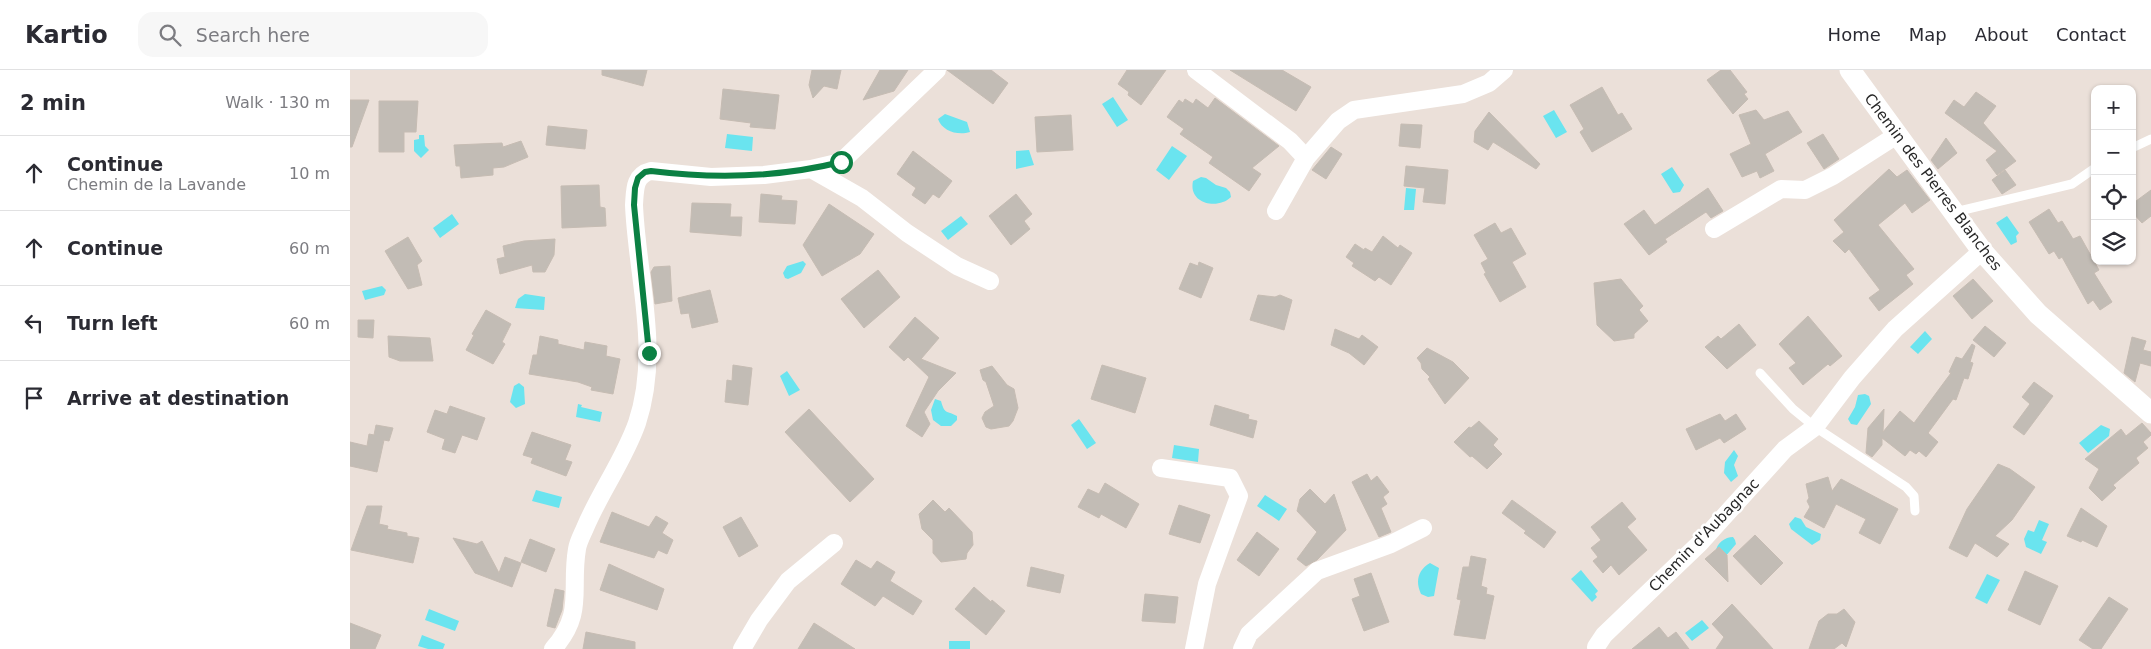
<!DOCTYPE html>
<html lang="en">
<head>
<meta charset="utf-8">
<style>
	:root { --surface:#fff; --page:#f7f7f7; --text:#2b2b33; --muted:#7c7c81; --line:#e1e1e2 }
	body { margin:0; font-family:"DejaVu Sans",sans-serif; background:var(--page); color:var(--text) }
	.controls { position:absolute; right:15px; top:15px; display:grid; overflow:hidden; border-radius:10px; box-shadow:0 1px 4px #0004 }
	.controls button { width:45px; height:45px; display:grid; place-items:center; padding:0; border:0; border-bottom:1px solid var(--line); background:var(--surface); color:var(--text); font:25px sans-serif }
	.stop { position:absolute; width:15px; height:15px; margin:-11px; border:4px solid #0b8043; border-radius:50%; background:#fff }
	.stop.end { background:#0b8043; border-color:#fff; box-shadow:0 1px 5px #0008 }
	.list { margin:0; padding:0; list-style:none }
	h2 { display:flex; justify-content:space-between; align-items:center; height:65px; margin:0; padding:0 20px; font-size:21px }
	h2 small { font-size:16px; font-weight:400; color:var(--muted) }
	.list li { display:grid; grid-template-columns:32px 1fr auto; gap:15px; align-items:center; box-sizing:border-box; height:75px; padding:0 20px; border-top:1px solid var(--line) }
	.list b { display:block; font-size:19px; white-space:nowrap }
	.list p { margin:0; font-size:16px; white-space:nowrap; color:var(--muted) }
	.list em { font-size:16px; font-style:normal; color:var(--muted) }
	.icon { flex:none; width:28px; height:28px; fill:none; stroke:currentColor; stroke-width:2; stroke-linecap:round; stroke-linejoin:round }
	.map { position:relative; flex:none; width:1801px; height:579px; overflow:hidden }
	header { display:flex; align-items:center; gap:30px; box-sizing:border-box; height:70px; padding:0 25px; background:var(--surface); border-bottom:1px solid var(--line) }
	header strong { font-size:24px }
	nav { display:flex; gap:28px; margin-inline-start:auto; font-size:18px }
	.search { width:350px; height:45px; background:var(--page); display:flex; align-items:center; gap:12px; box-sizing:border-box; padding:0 18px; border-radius:15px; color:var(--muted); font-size:19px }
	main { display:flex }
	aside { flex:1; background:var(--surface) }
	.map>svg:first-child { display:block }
	.water { fill:#6ae4ef }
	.building { fill:#c2bcb5; stroke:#c6bcb3 }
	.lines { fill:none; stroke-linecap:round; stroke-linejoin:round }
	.service { stroke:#fff; stroke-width:9 }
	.minor { stroke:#fff; stroke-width:18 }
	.tertiary { stroke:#fff; stroke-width:21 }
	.route { stroke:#0b8043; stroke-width:6 }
	.labels { text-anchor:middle; stroke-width:5; stroke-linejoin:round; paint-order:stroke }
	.street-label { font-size:15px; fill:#282828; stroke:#fff }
</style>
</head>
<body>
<header>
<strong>Kartio</strong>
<div class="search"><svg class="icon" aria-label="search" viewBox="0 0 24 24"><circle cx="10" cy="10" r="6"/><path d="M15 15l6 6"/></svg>Search here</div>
<nav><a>Home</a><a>Map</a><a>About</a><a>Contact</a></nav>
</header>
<main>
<aside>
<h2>2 min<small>Walk · 130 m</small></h2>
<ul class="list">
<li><svg class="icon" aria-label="ahead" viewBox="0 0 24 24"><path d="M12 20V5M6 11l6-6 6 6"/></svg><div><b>Continue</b><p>Chemin de la Lavande</p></div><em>10 m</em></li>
<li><svg class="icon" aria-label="ahead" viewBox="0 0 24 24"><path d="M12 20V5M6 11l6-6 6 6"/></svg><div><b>Continue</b></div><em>60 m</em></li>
<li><svg class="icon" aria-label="left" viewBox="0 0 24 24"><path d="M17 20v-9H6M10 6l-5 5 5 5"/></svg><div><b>Turn left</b></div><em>60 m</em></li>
<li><svg class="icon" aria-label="arrive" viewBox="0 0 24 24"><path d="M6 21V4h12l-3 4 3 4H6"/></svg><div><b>Arrive at destination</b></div></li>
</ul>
</aside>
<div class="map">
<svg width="1801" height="579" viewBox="0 0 1801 579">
	<rect width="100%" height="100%" fill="#ebe0d9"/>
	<path class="water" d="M 763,27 L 778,50 L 767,57 L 752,34 Z
		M 1204,40 L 1217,62 L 1206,68 L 1193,46 Z
		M 595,44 L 617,52 L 620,62 C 608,66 592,61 588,49 Z
		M 377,64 L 403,67 L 402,81 L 375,78 Z
		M 69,65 L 74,65 L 75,76 L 79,80 L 71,88 L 64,81 L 64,70 L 69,69 Z
		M 822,76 L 837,86 L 819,110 L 806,100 Z
		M 679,80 L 684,95 L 666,99 L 666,81 Z
		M 1322,97 L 1334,115 L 1330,122 L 1323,123 L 1311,104 Z
		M 851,107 L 856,108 L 866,115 L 876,118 L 880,122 L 881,127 C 868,140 838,134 843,111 Z
		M 1056,118 L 1066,119 L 1064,140 L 1054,140 Z
		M 102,144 L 109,154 L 90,168 L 83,158 Z
		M 611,146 L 618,154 L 598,170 L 591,161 Z
		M 1657,146 L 1669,163 L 1666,166 L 1667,172 L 1661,175 L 1646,153 Z
		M 453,191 L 456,194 L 451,203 L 438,209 L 435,208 L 433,203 L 437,196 Z
		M 32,216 L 36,220 L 34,225 L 15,230 L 12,221 Z
		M 175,224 L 195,227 L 194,240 L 165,238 L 168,229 Z
		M 1575,261 L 1582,269 L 1568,284 L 1560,277 Z
		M 437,301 L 450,320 L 439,326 L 430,306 Z
		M 169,313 L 174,317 L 175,334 L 166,338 L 160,332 L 164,316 Z
		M 1515,324 L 1519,326 L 1521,334 L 1507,355 L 1501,354 L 1498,349 L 1505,337 L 1508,325 Z
		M 585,329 L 591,331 C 595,345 596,340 607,346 L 607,350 L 601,356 L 591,356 L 583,350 L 581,340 Z
		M 228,334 L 232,335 L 231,337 L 252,342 L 250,352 L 226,347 Z
		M 729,349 L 746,373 L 737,379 L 721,355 Z
		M 1751,355 L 1760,359 L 1759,366 L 1738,383 L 1729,373 Z
		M 824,375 L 849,379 L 848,392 L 822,388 Z
		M 1384,380 L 1388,386 L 1384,395 L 1388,406 L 1381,412 L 1374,403 L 1375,392 Z
		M 186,420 L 212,427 L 209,438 L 182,431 Z
		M 915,425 L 937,439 L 929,451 L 907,436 Z
		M 1445,447 L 1451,449 L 1456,457 L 1471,464 L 1470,470 L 1462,475 L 1441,459 L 1439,454 Z
		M 1689,450 L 1699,454 L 1692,470 L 1697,472 L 1691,484 L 1676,477 L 1674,469 L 1678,460 L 1684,462 Z
		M 1383,467 L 1385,470 L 1386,474 L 1375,487 L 1366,483 C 1365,474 1375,467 1383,467 Z
		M 1080,493 L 1089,498 L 1084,526 L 1078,527 L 1071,524 C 1065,511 1068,500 1080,493 Z
		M 1231,500 L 1248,521 L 1245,524 L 1247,527 L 1242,532 L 1221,509 Z
		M 1637,504 L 1650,510 L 1637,534 L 1625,528 Z
		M 79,539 L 109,551 L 105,561 L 75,550 Z
		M 1352,550 L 1359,558 L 1342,571 L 1335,563 Z
		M 72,565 L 95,574 L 93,579 L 78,579 L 68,576 Z
		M 599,571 L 620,571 L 620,579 L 599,579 Z"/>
	<path class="building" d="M 252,0 L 297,0 L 293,16 L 252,5 Z
		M 462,0 L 491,0 L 487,19 L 474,16 L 463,28 L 459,15 Z
		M 530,0 L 558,0 L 544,21 L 513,30 Z
		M 597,0 L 641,0 L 658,13 L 643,34 Z
		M 777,0 L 816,0 L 791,35 L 778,25 L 779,22 L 768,14 Z
		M 880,0 L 932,0 L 961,17 L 946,41 Z
		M 1371,0 L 1380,0 L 1397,22 L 1394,24 L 1398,29 L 1383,44 L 1357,10 Z
		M 1252,17 L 1268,45 L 1272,43 L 1282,59 L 1242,82 L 1230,62 L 1234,59 L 1220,35 Z
		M 373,19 L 429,25 L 425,59 L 400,57 L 401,53 L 370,49 Z
		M 1626,22 L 1646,36 L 1633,53 L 1666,91 L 1647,105 L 1636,90 L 1647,81 L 1595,43 L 1604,30 L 1614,37 Z
		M 865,28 L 929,76 L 902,98 L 911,104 L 899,121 L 859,93 L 863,87 L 830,64 L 834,59 L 817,47 L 829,30 L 833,33 L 835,29 L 843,34 L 846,29 L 858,38 Z
		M 0,30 L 19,30 L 2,77 L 0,77 Z
		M 29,31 L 68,31 L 66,62 L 54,62 L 54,82 L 29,82 Z
		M 1406,40 L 1414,50 L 1438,41 L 1452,62 L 1415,84 L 1424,101 L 1410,108 L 1407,101 L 1392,107 L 1380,84 L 1401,74 L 1389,45 Z
		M 1139,42 L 1190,94 L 1186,99 L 1143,72 L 1138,80 L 1124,72 L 1125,61 Z
		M 721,45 L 723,80 L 687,82 L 685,47 Z
		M 1051,54 L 1072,55 L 1070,78 L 1049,76 Z
		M 198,56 L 237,60 L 235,79 L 196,75 Z
		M 1473,64 L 1489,89 L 1474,99 L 1457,73 Z
		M 1596,68 L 1607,83 L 1588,99 L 1581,90 Z
		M 171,71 L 178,87 L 154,97 L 143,98 L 143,105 L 111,108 L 110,96 L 106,96 L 104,75 L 152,73 L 153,77 Z
		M 981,77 L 992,84 L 976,109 L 962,100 Z
		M 563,81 L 602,111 L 589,128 L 583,124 L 575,134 L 562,125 L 566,118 L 547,104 Z
		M 1056,96 L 1098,100 L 1095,134 L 1073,132 L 1075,118 L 1054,116 Z
		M 1539,99 L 1547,107 L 1557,100 L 1580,130 L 1562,143 L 1555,133 L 1528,155 L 1564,199 L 1556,205 L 1563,214 L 1529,241 L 1519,228 L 1530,220 L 1499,179 L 1495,183 L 1483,171 L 1494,162 L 1484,150 Z
		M 1655,100 L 1666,115 L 1652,124 L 1642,110 Z
		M 249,115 L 250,137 L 255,138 L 256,156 L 212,158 L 211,116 Z
		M 1358,118 L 1373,141 L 1361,148 L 1356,142 L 1315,169 L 1317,172 L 1299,185 L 1274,154 L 1294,140 L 1305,155 Z
		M 1801,120 L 1801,146 L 1792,153 L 1782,142 L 1782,134 Z
		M 411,124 L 432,126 L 431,130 L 447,131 L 445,154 L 409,152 Z
		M 666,124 L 682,144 L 674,151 L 680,159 L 661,175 L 639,146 Z
		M 342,133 L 381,134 L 380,147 L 392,147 L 391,166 L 340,162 Z
		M 479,134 L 524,164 L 510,184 L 472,206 L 453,175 Z
		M 1699,139 L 1708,153 L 1712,151 L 1723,169 L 1730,166 L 1749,200 L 1744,203 L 1762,232 L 1750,240 L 1743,230 L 1738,234 L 1712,187 L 1709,189 L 1704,181 L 1699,184 L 1679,152 Z
		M 1145,153 L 1151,163 L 1161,158 L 1176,184 L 1162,192 L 1176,217 L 1150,232 L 1134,204 L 1136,203 L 1131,193 L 1138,189 L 1124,165 Z
		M 1033,166 L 1048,178 L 1050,175 L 1062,183 L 1041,215 L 1029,207 L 1025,211 L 1002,196 L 1004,193 L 996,187 L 1005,174 L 1014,180 L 1015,178 L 1022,182 Z
		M 58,167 L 72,191 L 67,195 L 72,215 L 58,219 L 35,181 Z
		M 205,169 L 204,185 L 195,202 L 183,202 L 182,195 L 150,204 L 147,189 L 155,187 L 153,176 L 174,171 Z
		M 849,192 L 863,198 L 851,228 L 829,219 L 840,193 L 848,196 Z
		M 320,196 L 322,231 L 305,234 L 301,202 L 304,197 Z
		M 528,200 L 550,227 L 514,258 L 491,229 Z
		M 1271,209 L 1293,236 L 1289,240 L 1298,251 L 1284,264 L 1284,268 L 1264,271 L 1247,255 L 1244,213 Z
		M 1623,209 L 1643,231 L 1622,249 L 1603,226 Z
		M 360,220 L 368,252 L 342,258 L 339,243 L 331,244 L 328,228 Z
		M 908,225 L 925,227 L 930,225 L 942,230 L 934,260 L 900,250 Z
		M 136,240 L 161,254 L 152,272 L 155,274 L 143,294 L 116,280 L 124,265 L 122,264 Z
		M 1458,246 L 1492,286 L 1480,296 L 1478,294 L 1453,315 L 1439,298 L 1446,293 L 1429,274 Z
		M 565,247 L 589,268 L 571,289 L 606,303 L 588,321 L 574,342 L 580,354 L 572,367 L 556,356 L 579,307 L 558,287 L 554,291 L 539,277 Z
		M 8,250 L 24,250 L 23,268 L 8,267 Z
		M 1389,254 L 1406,275 L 1377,299 L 1355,277 L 1368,266 L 1371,269 Z
		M 1635,256 L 1656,273 L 1644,287 L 1623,270 Z
		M 985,259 L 1009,269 L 1012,265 L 1028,277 L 1014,295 L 999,283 L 981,275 Z
		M 38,266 L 80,268 L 83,291 L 50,291 L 39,287 Z
		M 190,266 L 208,270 L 208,274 L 234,280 L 235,272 L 257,276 L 256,286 L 270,289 L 263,324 L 241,320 L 242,317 L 228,312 L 179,304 L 183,285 L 187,285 Z
		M 1782,267 L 1796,271 L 1793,280 L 1801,282 L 1801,296 L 1790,293 L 1785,312 L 1774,303 Z
		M 1622,274 L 1625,276 L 1620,292 L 1623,293 L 1618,309 L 1614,308 L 1606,330 L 1603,329 L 1578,363 L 1588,372 L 1576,387 L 1569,381 L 1566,384 L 1560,380 L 1555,386 L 1532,368 L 1532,375 L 1522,387 L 1516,383 L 1518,358 L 1534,339 L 1533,362 L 1550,341 L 1564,353 L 1601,303 L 1599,302 L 1606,287 L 1612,289 Z
		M 1077,278 L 1103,292 L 1119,308 L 1095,334 L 1078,309 L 1080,307 L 1072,299 L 1071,293 L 1067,288 Z
		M 383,295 L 402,298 L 398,335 L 375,332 L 377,310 L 382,311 Z
		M 752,295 L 796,308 L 785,343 L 741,329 Z
		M 642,296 L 657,315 L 664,319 L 668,338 L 663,351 L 659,356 L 641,359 L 636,357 L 632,348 L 635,342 L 644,336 L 636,312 L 633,310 L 630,300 Z
		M 1684,312 L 1703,326 L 1674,365 L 1663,357 L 1680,334 L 1672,327 Z
		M 865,335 L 899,345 L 898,349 L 907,351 L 903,368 L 860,355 Z
		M 100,336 L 135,348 L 127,370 L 112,365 L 105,383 L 92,379 L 95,369 L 77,362 L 85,340 L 97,344 Z
		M 459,339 L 524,409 L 500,432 L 435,362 Z
		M 1370,344 L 1375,351 L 1386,344 L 1396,359 L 1374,373 L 1370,368 L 1346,380 L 1336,359 Z
		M 1129,351 L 1148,369 L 1143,375 L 1152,384 L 1137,399 L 1122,386 L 1120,387 L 1104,372 L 1119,357 L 1121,358 Z
		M 1792,353 L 1801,363 L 1801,365 L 1793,372 L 1798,378 L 1786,388 L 1789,393 L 1763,415 L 1766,418 L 1752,431 L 1739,418 L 1749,399 L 1735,389 L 1771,359 L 1776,366 Z
		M 26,355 L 43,358 L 39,371 L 34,370 L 27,402 L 0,396 L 0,372 L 17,376 L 19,364 L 24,365 Z
		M 182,362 L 221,375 L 215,390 L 222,392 L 216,406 L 181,393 L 183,388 L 173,385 Z
		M 1648,394 L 1660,399 L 1685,417 L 1662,450 L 1645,466 L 1659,474 L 1647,487 L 1625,473 L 1617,487 L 1599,478 L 1617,439 Z
		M 1017,404 L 1021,411 L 1027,406 L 1039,422 L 1033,427 L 1037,434 L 1031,438 L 1041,462 L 1029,467 L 1002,412 Z
		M 1478,407 L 1482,421 L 1491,409 L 1548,439 L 1530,474 L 1509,463 L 1516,449 L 1486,434 L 1474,458 L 1454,447 L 1460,437 L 1457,431 L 1459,428 L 1456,414 Z
		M 755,413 L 789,434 L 776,458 L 751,444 L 749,448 L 728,437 L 738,419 L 749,424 Z
		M 960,419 L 975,434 L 984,424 L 996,460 L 967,490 L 956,496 L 947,489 L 967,462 L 947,441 L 950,429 Z
		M 583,430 L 595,442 L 599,438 L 622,462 L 623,475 L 617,483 L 616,489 L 591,492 L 583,483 L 583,470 L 572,459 L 569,444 Z
		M 1162,430 L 1206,462 L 1194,478 L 1174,463 L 1176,461 L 1152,443 Z
		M 1272,432 L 1286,449 L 1277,457 L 1297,480 L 1269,505 L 1261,495 L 1253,503 L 1243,491 L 1248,487 L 1241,478 L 1251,470 L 1241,457 Z
		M 829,435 L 860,445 L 850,473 L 819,464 Z
		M 17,436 L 32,436 L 29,454 L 38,456 L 37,459 L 57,463 L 57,466 L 69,468 L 63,493 L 1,480 Z
		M 1731,438 L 1757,456 L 1747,477 L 1732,470 L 1731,472 L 1717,466 Z
		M 262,442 L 299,457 L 306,446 L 318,453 L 312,463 L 323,470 L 317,484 L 308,480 L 304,488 L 250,472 Z
		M 391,447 L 408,476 L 389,487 L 373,457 Z
		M 907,462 L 929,479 L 909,506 L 887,490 Z
		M 1405,465 L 1433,493 L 1411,515 L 1383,486 Z
		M 103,468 L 127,474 L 132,471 L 149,503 L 155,487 L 171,493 L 162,517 L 125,503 Z
		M 180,469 L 205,479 L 196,502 L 171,492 Z
		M 1369,477 L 1377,485 L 1378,512 L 1355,489 Z
		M 1121,486 L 1136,489 L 1131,516 L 1137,518 L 1136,524 L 1144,526 L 1135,569 L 1104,565 L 1111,530 L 1107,529 L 1113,497 L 1119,497 Z
		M 506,490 L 521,499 L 527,491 L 545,502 L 540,511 L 572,531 L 563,545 L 533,526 L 525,536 L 491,514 Z
		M 259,494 L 314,519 L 307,540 L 250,520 Z
		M 681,497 L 714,505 L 710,523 L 677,516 Z
		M 1675,501 L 1708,516 L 1690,555 L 1658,540 Z
		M 1021,503 L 1039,552 L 1014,561 L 1002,529 L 1010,526 L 1004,509 Z
		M 624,517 L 641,532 L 642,530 L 655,541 L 636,565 L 605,539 Z
		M 205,519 L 214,521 L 212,540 L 205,558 L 197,556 Z
		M 795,524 L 828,527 L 825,553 L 792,551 Z
		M 1759,527 L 1778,539 L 1751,579 L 1743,579 L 1729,570 Z
		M 1382,534 L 1406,560 L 1423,579 L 1366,579 L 1374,567 L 1362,554 Z
		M 1494,539 L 1505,552 L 1496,577 L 1492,573 L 1484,579 L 1459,579 L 1469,551 L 1478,544 L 1487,544 Z
		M 0,553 L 31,565 L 25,579 L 0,579 Z
		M 464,553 L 505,579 L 448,579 Z
		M 1309,557 L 1318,568 L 1326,562 L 1339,579 L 1282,579 Z
		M 236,562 L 285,572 L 285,579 L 233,579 Z"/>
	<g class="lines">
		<path class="service" d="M 1782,78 L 1801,69
			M 1605,142 L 1722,114 L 1745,98
			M 1410,303 L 1443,339 L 1465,357 L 1556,417 L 1564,426 L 1565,441"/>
		<path class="minor" d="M 846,0 L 940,71 L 956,88
			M 461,99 L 491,92 L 587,0
			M 926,141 L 956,88 L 988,51 L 1004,40 L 1113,24 L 1139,13 L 1154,0
			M 1364,159 L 1431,119 L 1455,120 L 1483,106 L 1547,65
			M 811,398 L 880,408 L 889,426 L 857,514 L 844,579
			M 1246,577 L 1254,565 L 1350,473 L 1435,379 L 1465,357 L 1502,308 L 1545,259 L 1632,181
			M 203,579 C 235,543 220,520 227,479 C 228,472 232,465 235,458 C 250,422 274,390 287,353 C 311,281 287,207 284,135 C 285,120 284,105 301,101 L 361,107 L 414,105 L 461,99 L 512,128 L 557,163 L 607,196 L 640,211
			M 392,579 L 409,550 L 438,511 L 484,473
			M 892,579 L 899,564 L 967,501 L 1041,474 L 1073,458"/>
		<path class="tertiary" d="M 1500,0 L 1632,181 L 1688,244 L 1801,343"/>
	</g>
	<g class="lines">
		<path class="route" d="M 299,283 L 284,135 L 285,118 L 288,108 L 295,102 L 301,101 C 366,109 427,108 491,92"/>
	</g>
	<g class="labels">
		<g class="street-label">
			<text transform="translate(1583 112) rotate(53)" y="5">Chemin des Pierres Blanches</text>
			<text transform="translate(1354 465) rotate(-46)" y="5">Chemin d'Aubagnac</text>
		</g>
	</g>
</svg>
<div class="controls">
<button>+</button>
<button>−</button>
<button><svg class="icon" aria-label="locate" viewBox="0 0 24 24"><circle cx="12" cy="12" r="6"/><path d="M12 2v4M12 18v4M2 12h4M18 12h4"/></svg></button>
<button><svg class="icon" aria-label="layers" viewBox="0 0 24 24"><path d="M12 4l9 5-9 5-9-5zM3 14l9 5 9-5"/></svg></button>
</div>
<div class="stop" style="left:491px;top:92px"></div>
<div class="stop end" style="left:299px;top:283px"></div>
</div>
</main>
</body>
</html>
